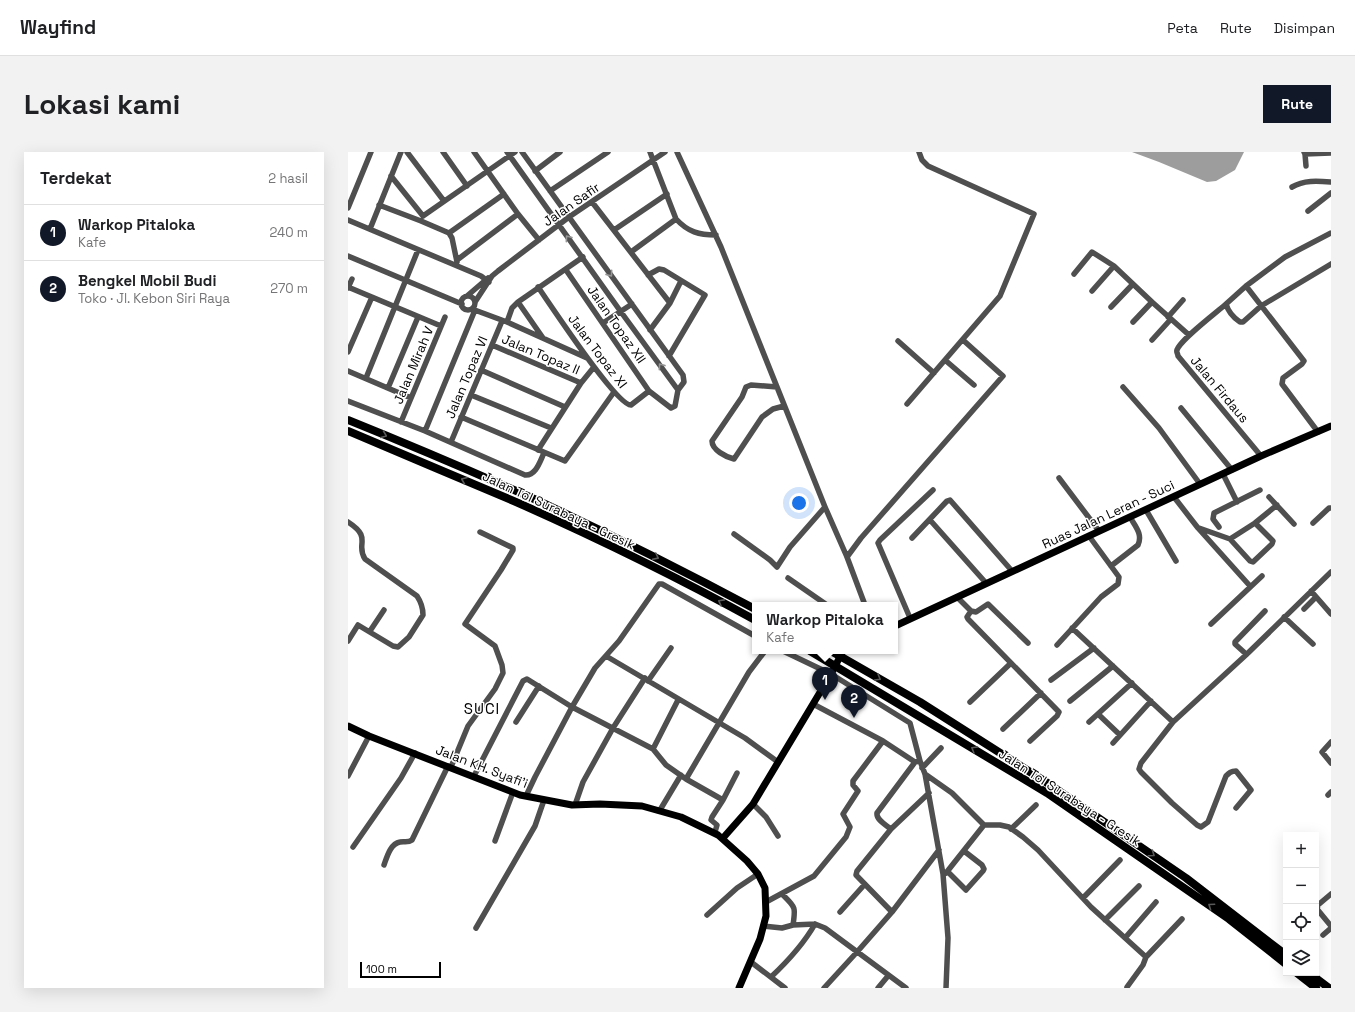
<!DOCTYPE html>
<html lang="id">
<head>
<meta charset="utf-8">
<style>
	:root { --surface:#fff; --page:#f2f2f2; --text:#202124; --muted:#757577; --line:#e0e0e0; --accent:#111827 }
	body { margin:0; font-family:"Space Grotesk",sans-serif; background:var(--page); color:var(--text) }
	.controls { position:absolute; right:12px; bottom:12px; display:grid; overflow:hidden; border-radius:0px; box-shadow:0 4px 16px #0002 }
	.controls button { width:36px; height:36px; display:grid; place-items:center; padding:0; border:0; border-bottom:1px solid var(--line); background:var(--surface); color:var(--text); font:20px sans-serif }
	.scale { position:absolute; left:12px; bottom:10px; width:81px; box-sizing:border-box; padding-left:4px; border:2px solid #000; border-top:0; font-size:11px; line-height:14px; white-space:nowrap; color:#000; -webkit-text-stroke:3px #fff; paint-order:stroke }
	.you { position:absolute; left:451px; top:351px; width:14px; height:14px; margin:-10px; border:3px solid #fff; border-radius:50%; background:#1a73e8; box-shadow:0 0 0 6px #1a73e833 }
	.badge { display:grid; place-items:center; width:26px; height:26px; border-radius:50%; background:var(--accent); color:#fff; font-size:13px; font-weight:700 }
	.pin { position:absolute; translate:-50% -33px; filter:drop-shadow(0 1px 2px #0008) }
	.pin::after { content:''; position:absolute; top:21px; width:14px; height:12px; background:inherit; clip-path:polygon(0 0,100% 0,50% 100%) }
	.popup { position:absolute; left:404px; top:450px; width:146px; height:52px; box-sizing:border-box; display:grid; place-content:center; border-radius:0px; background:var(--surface); filter:drop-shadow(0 1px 3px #0005); font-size:13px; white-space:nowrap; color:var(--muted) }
	.popup b { font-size:15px; color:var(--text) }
	.popup::after { content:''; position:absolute; left:50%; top:100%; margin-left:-8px; border:8px solid transparent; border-top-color:var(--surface) }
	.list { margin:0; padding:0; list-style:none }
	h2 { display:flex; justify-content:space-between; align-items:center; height:52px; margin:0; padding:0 16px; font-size:17px }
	h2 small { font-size:13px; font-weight:400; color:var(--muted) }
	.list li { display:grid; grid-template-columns:26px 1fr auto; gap:12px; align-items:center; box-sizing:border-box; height:56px; padding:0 16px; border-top:1px solid var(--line) }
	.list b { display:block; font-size:15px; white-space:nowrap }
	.list p { margin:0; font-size:13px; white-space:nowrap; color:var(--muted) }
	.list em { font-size:13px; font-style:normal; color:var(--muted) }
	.icon { flex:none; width:22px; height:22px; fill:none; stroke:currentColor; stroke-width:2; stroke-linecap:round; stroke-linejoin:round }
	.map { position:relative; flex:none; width:983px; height:836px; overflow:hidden; border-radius:0px }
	header { display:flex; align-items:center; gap:24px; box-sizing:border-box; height:56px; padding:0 20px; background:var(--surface); border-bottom:1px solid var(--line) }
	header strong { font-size:19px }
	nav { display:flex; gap:22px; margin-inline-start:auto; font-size:14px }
	.intro { display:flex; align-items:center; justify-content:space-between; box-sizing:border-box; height:96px; padding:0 24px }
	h1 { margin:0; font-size:28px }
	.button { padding:10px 18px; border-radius:0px; background:var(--accent); color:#fff; font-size:14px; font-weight:700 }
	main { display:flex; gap:24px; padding:0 24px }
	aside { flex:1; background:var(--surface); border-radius:0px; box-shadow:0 4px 16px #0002 }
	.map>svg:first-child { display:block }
	.water { fill:#9d9d9d }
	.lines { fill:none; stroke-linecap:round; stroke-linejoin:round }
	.minor { stroke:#4f4f4f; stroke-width:5.5 }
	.major { stroke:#000; stroke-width:7 }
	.highway { stroke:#000; stroke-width:8 }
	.oneway { stroke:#959595 }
	.oneway2 { stroke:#595959 }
	.labels { text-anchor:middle; stroke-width:3; stroke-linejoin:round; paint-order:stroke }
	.street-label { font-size:13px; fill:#000; stroke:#fff }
	.quarter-label { font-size:15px; letter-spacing:1px; fill:#000; stroke:#fff }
</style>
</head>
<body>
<header>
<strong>Wayfind</strong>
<nav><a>Peta</a><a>Rute</a><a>Disimpan</a></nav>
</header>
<div class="intro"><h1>Lokasi kami</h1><a class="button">Rute</a></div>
<main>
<aside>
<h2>Terdekat<small>2 hasil</small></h2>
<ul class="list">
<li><span class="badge">1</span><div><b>Warkop Pitaloka</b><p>Kafe</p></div><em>240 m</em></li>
<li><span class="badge">2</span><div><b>Bengkel Mobil Budi</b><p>Toko · Jl. Kebon Siri Raya</p></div><em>270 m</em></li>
</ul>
</aside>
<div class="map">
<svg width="983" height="836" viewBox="0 0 983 836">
	<rect width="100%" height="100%" fill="#fff"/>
	<path class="water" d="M 784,0 L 896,0 L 887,18 L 868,29 L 859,30 L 811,10 Z"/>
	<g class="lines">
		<path class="minor" d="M 59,0 L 96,49
			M 95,0 L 119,34
			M 126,0 L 170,62 L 191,88
			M 159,0 L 273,160 L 330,238 L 336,230 L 335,223 L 174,0
			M 302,0 L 328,67 C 340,80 351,83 368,83
			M 329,0 L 373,95 L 477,355 L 499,405 L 517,453
			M 956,0 L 957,2 L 983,1
			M 957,2 L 958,14
			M 187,19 L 212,0
			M 43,24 L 75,64
			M 944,35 C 956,28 969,29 983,30
			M 202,39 L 260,0
			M 244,50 L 322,151
			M 31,53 L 73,69 L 101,81 L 156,42
			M 0,56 L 23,0
			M 960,59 L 983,41
			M 75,64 L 167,0
			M 0,68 L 133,124 L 141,130
			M 22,77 L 53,0
			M 266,78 L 319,42
			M 101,81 L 104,86 L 109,110
			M 983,81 L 937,105 L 898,134 L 878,152 C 880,159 886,166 892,170 L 895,170 L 913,154 L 983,112
			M 283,100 L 328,67
			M 0,104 L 114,152
			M 109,108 L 170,62
			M 218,118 L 301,239 L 323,256 L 327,254 L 330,238
			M 726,122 L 744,100 L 766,114 L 804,150 L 841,183
			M 300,123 L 311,117 L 316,118 L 357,143 L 321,204
			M 898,134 L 956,209 L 954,212 L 935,226 L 934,232 L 970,280
			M 0,135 L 93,174
			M 190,135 C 202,152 268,253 283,253 L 301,239
			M 0,136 L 4,127
			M 744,139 L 766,114
			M 119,144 L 140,126
			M113 151a7 7 0 1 1 14 0a7 7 0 1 1-14 0Z
			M 127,150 L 144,124 L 150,119 L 221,65 L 317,0
			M 170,150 L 195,186
			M 878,152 C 869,160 832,188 829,198 C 828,200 830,202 830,204 L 913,304
			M 763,155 L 785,132
			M 124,157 L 159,170 L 239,206
			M 820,165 L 835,148
			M 159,170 L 164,156 L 170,150 L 235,105
			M 785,170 L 804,150
			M 255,171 L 284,152
			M 302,178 L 322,151 L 333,129
			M 804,188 L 823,167
			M 550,189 L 586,221
			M 144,193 L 233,231
			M 0,200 L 24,145
			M 597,208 L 626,233
			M 133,218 L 217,255
			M 0,219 L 63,246
			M 18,226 L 70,98
			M 429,235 L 403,233 L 398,235 L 394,245 L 364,289 C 364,298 378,305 386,307 L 414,265 L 425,257 L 436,254
			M 775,235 L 811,276 L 852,332
			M 40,236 L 70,165
			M 123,243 L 203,276
			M 0,249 L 77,279 L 177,323 C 188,324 192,309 196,301
			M 559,252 L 652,144 L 686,62 L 580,14 L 574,8 L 571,0
			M 833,256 L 884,318
			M 113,265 L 217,309 L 266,240
			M 53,270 L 97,165
			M 77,279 L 127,158
			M 103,290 L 154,169
			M 190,298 L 233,231 L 246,215
			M 875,322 L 889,350
			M 711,326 L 751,379
			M 826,345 L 850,376 L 902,434
			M 921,345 L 946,372
			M 798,358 L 828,409
			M 582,368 L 638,431
			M 0,370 C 25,386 7,392 17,407 L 69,444 C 73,450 75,456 75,463 L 61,485 L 50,495 L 45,494 L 10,473 L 0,489
			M 965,371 L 981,356 L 983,356
			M 871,375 L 865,367 L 866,361 L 912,338
			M 851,376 L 882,387 L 907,371 L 929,353
			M 386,382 L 422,408 L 429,415 L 442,395 L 477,355
			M 564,386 L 599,349 L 602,348 L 664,419
			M 882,387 L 902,409 L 905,410 L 924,392 L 925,389 L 907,371
			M 499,405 L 513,386 L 655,224 L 615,188
			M 763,414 L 790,393 C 795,382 787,374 782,365
			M 440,426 L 479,453
			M 963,439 L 983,462
			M 609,445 L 623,459 L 619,465 L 620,467 L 711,560 L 709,564 L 682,589
			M 956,457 L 968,445
			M 623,459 L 628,460 L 640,452 L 680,491
			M 917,459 L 887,490 L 887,492 L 898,502 L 900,501 L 983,420
			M 936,465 L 965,492
			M 562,466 L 530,391 L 532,388 L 585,338
			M 863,472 L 914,424
			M 724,476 L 825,570 L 793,611 L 791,617 L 793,620 L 824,651 L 849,673 L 853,675 L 860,670 L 878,624 C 881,621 883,619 888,619 L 903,638 L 888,656
			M 22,479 L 36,458
			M 709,493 L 753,445 L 770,432 L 771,425 L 741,384
			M 435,499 L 483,522 L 562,571 L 572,609 L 577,622 L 595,722 L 600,786 L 598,836
			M 258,504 L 397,586 L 430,610
			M 703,528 L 746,496
			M 300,529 L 323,496
			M 722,549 L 765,514
			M 622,550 L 663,511
			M 465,552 L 535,589 L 567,610 L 572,609
			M 750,562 L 772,583
			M 168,570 L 191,534
			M 741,570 L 784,531
			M 825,570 L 899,502
			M 655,577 L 693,541
			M 983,590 L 974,600 L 983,611
			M 765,591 L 803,549
			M 305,597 L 330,548
			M 103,615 L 120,574 L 147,537 L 155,521 L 154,513 L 147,494 L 117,472 L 153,418 L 165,398 L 165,396 L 163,395 L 132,380
			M 574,616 L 593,596
			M 577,622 L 604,641 L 636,673 L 652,673 L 661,675 L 675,685 L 690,698 L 743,755 L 798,805 L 834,767
			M 0,624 L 21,584
			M 126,624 L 175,529 L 179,527 L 224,555 L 305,597 L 318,613 L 338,627 L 375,648 L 364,665 L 363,668 L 369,673 L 367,680
			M 338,627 L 401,520 L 417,499
			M 980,643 L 983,640
			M 178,644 L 187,625 L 224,555 L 247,516 L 271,489 L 311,432 L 314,432 L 407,484
			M 375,648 L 389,621
			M 405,652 L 418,665 L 430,684
			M 227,653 L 235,630 L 265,576 L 297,526
			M 312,658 L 333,623
			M 543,677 C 538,673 528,668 529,661 L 567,610
			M 663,677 L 688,653
			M 147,689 L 165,640
			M 5,695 L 53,626 L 67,601
			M 36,713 C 39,705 42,692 52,690 C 56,689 60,691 64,688 L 100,614
			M 600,720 L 618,738 L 635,719 L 636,717 L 634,713 L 616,699
			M 598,721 L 636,673
			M 434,742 C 447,755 448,754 445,773
			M 983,742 L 970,753 L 969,757 L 983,774
			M 735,746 L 772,708
			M 418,750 L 466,724 L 498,685 L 502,675 L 495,662 L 510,639 L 505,633 L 505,629 L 535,589
			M 492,760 L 517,732
			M 544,760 L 508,723 L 509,719 L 543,677 L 581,641
			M 359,763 L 389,736 L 410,722
			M 757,768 L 791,734
			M 415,774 L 434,776 L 445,773 L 467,772 L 477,776 L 558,836
			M 128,776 L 187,674 L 196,648
			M 975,783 L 983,776
			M 777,786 L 808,750
			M 403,810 L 437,836
			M 423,825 C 440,809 455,793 467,772
			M 779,835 L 795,813 L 798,805
			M 476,836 L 509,800 L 544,760 L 591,698
			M 530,836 L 540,824"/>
		<path class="major" d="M 547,474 L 913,304 L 983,274
			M 0,574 L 21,584 L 172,643 L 224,653 L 252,652 L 294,654 L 333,665 L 370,683 L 399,709 L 410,722 L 417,736 L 418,764 L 412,787 L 391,836
			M 375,686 L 405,652 L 483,522 L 495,499"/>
		<path class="highway" d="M 0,268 C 62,293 123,319 184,346 C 260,381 334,418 407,457
			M 0,279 C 56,303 112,326 168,350 C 249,386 329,425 407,468
			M 462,499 L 699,641 L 881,767 L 938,812
			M 483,499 L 572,550 L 701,632 L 838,726 L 938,803
			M 949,821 L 968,836
			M 961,821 L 981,836"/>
	</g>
	<defs><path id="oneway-chevron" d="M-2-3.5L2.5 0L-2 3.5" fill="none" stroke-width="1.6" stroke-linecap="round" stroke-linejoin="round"/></defs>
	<g class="oneway">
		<use href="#oneway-chevron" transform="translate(220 86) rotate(-126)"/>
		<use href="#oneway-chevron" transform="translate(262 122) rotate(54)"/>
		<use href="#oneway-chevron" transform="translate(313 214) rotate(-126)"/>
	</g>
	<g class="oneway2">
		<use href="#oneway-chevron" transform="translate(36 283) rotate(22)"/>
		<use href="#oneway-chevron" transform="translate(116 328) rotate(-157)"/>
		<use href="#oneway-chevron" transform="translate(308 405) rotate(27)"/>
		<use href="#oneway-chevron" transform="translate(373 450) rotate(-152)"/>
		<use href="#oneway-chevron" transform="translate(530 526) rotate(30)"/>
		<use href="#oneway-chevron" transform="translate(626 597) rotate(-149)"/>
		<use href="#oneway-chevron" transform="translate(804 702) rotate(35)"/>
		<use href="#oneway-chevron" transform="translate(863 754) rotate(-145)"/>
	</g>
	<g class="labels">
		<g class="street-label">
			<text transform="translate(223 52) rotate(-35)" y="5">Jalan Safir</text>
			<text transform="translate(269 172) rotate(55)" y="5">Jalan Topaz XII</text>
			<text transform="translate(250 199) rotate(53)" y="5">Jalan Topaz XI</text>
			<text transform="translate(193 202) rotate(23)" y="5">Jalan Topaz II</text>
			<text transform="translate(65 213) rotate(-67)" y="5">Jalan Mirah V</text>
			<text transform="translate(118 225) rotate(-67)" y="5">Jalan Topaz VI</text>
			<text transform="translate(872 237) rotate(50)" y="5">Jalan Firdaus</text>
			<text transform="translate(211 358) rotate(25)" y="5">Jalan Tol Surabaya - Gresik</text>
			<text transform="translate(760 362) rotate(-25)" y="5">Ruas Jalan Leran - Suci</text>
			<text transform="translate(134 614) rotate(21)" y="5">Jalan KH. Syafi'i</text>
			<text transform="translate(722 645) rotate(33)" y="5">Jalan Tol Surabaya - Gresik</text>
		</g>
		<g class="quarter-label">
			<text x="134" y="562">SUCI</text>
		</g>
	</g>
</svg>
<div class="controls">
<button>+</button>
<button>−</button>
<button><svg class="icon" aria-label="locate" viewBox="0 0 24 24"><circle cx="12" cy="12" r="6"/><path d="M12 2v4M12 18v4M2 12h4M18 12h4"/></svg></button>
<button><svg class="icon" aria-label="layers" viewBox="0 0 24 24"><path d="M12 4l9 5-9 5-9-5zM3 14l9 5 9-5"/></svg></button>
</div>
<div class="scale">100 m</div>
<div class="you"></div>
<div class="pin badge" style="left:477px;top:548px">1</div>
<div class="popup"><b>Warkop Pitaloka</b>Kafe</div>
<div class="pin badge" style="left:506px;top:566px">2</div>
</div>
</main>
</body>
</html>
